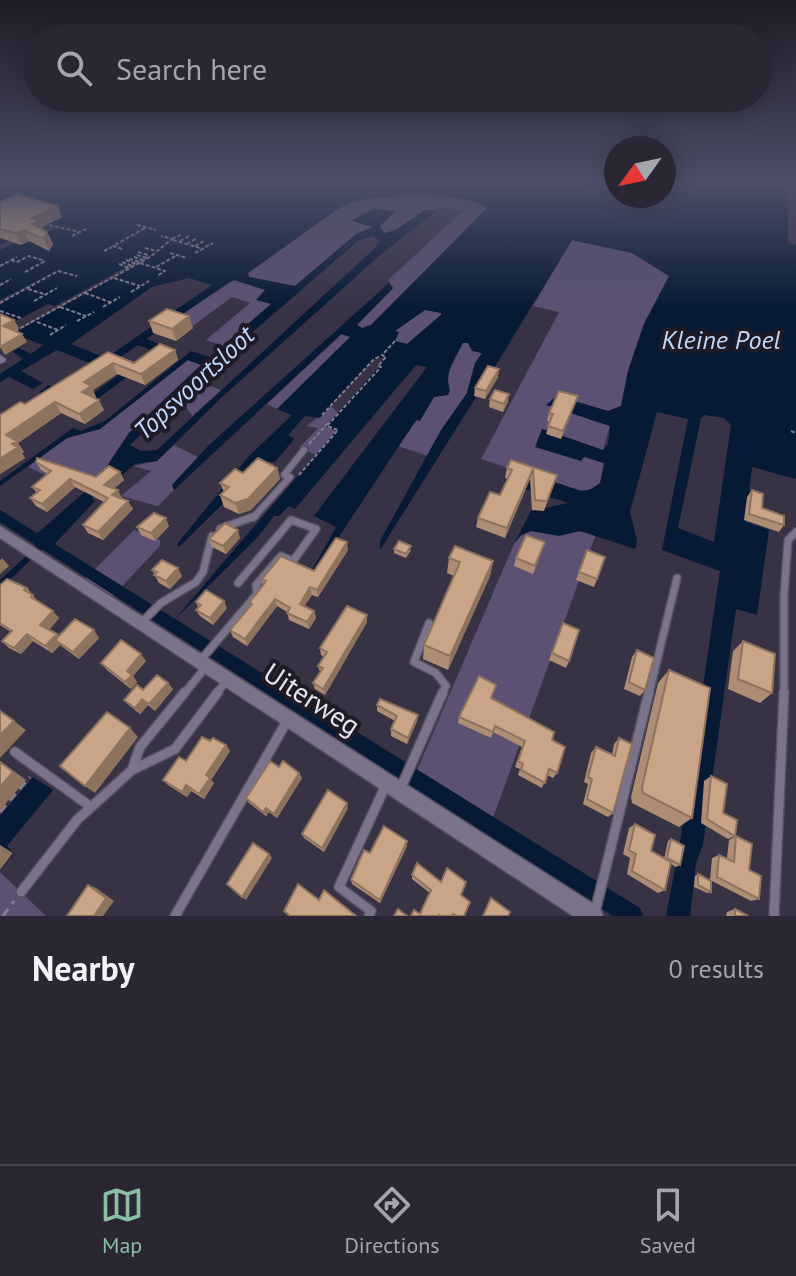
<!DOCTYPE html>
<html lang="en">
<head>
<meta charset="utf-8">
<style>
	:root { --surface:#2a2634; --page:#363240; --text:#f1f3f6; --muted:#a5a5ac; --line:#46434f; --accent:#8abfa5 }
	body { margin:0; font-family:"PT Sans",sans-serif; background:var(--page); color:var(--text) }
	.compass { position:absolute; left:604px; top:136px; width:72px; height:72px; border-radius:50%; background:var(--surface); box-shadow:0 4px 20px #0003; rotate:237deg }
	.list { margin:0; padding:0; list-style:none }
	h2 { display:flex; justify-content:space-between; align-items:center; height:104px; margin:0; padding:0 32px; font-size:34px }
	h2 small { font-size:26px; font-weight:400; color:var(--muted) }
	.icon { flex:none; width:44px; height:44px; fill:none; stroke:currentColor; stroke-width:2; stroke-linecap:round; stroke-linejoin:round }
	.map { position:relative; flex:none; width:796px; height:916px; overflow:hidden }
	.search { position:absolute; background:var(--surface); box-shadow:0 4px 20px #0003; left:24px; right:24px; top:24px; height:88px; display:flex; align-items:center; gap:20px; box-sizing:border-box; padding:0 28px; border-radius:44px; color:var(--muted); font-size:30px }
	.sheet { height:248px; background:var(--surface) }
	nav { display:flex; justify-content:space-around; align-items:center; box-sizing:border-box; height:112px; border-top:2px solid var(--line); background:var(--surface); font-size:22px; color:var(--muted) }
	nav a { display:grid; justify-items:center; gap:4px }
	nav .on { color:var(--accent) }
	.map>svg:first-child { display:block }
	.green { fill:#5c5172 }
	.water { fill:#061935; fill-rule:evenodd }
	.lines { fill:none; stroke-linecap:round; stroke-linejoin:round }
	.canal { fill:#061935; fill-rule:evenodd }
	.lane-far3-casing { stroke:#534e5e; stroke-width:7 }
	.lane-far2-casing { stroke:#534e5e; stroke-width:9 }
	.lane-far1-casing { stroke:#534e5e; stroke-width:10 }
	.lane-casing { stroke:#534e5e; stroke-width:12 }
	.street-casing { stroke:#534e5e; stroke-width:3 }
	.path-far1 { stroke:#827d8d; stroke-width:2; stroke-dasharray:4 2; stroke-linecap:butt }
	.path { stroke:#827d8d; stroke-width:3; stroke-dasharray:9 6; stroke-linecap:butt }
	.lane-far3 { stroke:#7a7389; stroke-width:5 }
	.lane-far2 { stroke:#7a7389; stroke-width:6 }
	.lane-far1 { stroke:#7a7389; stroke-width:7 }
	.lane { stroke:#7a7389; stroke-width:9 }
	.street { fill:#7a7389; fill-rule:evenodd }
	.wall { fill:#ae8d74 }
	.shaded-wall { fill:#8d735e }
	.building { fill:#caa487; stroke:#8d735e; stroke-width:2 }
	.labels { text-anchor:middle; stroke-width:8; stroke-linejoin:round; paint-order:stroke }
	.water-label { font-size:26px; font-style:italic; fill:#c0d7fa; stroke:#1e1b24 }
	.near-street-label { font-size:28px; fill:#e6e3ef; stroke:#1e1b24 }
</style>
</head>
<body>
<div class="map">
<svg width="796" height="916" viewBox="0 0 796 916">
	<rect width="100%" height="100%" fill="#383245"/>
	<path class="green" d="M 440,195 L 480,203 L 488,208 L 371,325 L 362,328 L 357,325 L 393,288 L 388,280 L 463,211 L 444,207 L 423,211 C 417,218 393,232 384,233 L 380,226 L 395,211 L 373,209 L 352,220 L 374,227 L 356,234 L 295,286 L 249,277 L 248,273 L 339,208 L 356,201 L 392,196 Z
		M 572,240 L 632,253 L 669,276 L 644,324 L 628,371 L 621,406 L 608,411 L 556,396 L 547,405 L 610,426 L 603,450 L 543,429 L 584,456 L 605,464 L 600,483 L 587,491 L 572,489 L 481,459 L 559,312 L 533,306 Z
		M 234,280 L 266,290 L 272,304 L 223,346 L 206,340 L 250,303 L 232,297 L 190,328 L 170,322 Z
		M 425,310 L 441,312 L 441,315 L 407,344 L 394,341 L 394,331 Z
		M 342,334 L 351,337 L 277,409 L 267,404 Z
		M 463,342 L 471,344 L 482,355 L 475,363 L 467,393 L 428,456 L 398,446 L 434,397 L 449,387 L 447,376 Z
		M 188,360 L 202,365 L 129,433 L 97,481 L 52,478 L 28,467 L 67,438 L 100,429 Z
		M 196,381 L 221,390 L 192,416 L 180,397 Z
		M 331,406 L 338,413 L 326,426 L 337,430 L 316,455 L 299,448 L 318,428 L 307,426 Z
		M 174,445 L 198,457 L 172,485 L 174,490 L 158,506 L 121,496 L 151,471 L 133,466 L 157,461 Z
		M 134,530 L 160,540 L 160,546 L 111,598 L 84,580 Z
		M 535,530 L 553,535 L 577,531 L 596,534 L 486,837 L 409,789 L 514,544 L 522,534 Z
		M 0,872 L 46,916 L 0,916 Z"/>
	<path class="water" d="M 0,183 L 616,183 L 616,196 L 664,196 L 664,183 L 738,183 L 770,189 L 772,183 L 780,183 L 780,186 L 788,188 L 788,243 L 796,245 L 796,479 L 752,467 L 746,522 L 769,530 L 757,615 L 736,609 L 703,845 L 696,863 L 690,916 L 666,916 L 680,842 L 720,571 L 662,550 L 688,419 L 657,412 L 630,512 L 637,541 L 635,549 L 580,531 L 559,536 L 531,531 L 520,536 L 514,544 L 531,511 L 568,503 L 504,482 L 511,468 L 582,491 L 592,489 L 600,483 L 604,463 L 584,457 L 581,461 L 535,447 L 542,429 L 603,450 L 608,444 L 610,426 L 546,405 L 557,396 L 608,411 L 621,406 L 628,371 L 644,324 L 669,276 L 632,253 L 572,240 L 493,370 L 500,375 L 483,386 L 380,550 L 380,541 L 441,430 L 467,393 L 475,363 L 482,353 L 472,351 L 468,343 L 463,343 C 454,360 444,372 450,391 L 448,395 L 434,397 L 420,421 L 416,420 L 288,614 L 336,527 L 314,516 L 427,367 L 416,365 L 295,509 L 289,506 L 279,516 L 274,516 L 257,538 L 174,620 L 336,431 L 326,426 L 378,368 L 385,357 L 373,360 L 320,418 L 305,416 L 288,435 L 294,439 L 275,462 L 265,462 L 179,547 L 177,544 L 249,456 L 292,415 L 277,409 L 350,337 L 341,334 L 174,490 L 172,485 L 209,445 L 389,283 L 393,288 L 357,325 L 362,328 L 371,325 L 487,208 C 466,191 384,194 357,201 C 351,202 346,206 339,208 L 248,273 L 249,277 L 295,286 L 356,234 L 373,227 L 352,221 L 373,209 L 395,211 L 380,226 L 384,233 L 394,231 L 426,209 L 435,212 L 379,256 L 221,398 L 157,461 L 135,464 L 116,480 L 112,479 L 92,498 L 95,501 L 48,551 L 41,550 L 0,589 L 0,580 L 36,547 L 32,538 L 97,481 L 129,433 L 201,365 L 188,360 L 100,429 L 67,438 L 0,486 L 0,481 L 73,428 L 81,431 L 105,421 L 191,351 L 210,357 L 271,304 L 256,300 L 265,290 L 234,280 L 228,283 L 146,339 L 167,347 L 84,409 L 77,405 L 146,355 L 149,349 L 138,345 L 54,402 L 39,392 L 49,385 L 55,388 L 92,364 L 57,350 L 21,371 L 43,383 L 33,389 L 9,377 L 0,382 L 0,374 L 23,359 L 13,352 L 19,348 L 31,354 L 43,345 L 19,336 L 0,341 L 152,256 L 148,255 L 55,306 L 48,304 L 0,329 L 0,303 L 58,270 L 0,300 L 0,250 L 18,241 L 26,243 L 57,228 L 45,225 L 0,245 ZM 373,236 L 380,241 L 376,247 L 157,450 L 141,451 L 130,445 L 206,372 L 358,241 ZM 189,278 L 212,285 L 106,358 L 71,344 L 152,287 ZM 425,310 L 441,313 L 441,315 L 407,344 L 395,341 L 399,332 L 395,331 ZM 705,415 L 724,418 L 731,425 L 714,542 L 678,528 L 701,418 Z
		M 33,777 L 53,790 L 7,846 L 14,853 L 0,871 L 0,816 Z"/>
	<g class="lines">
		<path class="canal" d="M 0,510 L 640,908 L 643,916 L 613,916 L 0,522 Z"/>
		<g class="lane-far3-casing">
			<path id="lane-far3" d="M 0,358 L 3,360 L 0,361"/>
		</g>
		<g class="lane-far2-casing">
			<path id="lane-far2" d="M 253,518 L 290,477 L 284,475 L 304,450"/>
		</g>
		<g class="lane-far1-casing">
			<path id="lane-far1" d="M 220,529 L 255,516
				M 141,623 L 161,603 L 196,582 L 203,572 L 212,536
				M 429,623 L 414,662 L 436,673 L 446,686 L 442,694
				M 200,661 L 257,594 L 256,585 L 281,556 L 293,561 L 316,529 L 291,520 L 238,583
				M 184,694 L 205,668
				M 216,694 L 227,680
				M 649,694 L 677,578
				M 784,694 L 784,595 L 788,540 L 796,532"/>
		</g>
		<g class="lane-casing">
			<path id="lane" d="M 15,752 L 91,807
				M 132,770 L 140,747 L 185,692
				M 400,790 L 443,692
				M 21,892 L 77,820 L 132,770 L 175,749 L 218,692
				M 175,916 L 287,721
				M 369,916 L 371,911 L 339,887 L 385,787
				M 594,916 L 649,692
				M 774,916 L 784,692"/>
		</g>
		<g class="street-casing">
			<path id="street" d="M 0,526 L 600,908 L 603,916 L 573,916 L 0,538 Z"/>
		</g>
		<path class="path-far1" d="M 49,225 L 80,232
			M 137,225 L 156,230
			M 72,236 L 88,228
			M 172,239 L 182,234
			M 173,240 L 203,249
			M 180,241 L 189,236
			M 187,244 L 197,238
			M 195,246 L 204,241
			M 145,248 L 156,251
			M 122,249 L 113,246 L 147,227
			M 104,251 L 112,247
			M 138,252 L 148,255
			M 170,253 L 187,258
			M 195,253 L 213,243
			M 137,255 L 147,258
			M 134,257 L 143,260
			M 129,259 L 140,262
			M 11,260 L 17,262 L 29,256 L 45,261
			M 126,260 L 136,264
			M 122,262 L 132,266
			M 140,263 L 165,271 L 157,276
			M 119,264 L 129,268
			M 0,266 L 17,257
			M 156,267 L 177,255
			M 25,272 L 45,261
			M 114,278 L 140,286
			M 0,285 L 11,279
			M 28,289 L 44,294
			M 131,292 L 149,281
			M 85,293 L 110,302
			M 34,301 L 57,288
			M 0,303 L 58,271 L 77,276
			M 60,307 L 86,316
			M 103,307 L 120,297
			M 0,311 L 21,318
			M 77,321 L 94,312
			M 37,322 L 58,330
			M 15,331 L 150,257 L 172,239 L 161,236
			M 50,335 L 66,325
			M 322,415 L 374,359 L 381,356
			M 791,431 L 796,433
			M 309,444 L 329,422
			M 299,475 L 338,430 L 327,426 L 381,367 L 378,366 L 386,357 L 382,355 L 396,340"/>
		<path class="path" d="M 0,812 L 30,777
			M 3,916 L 14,901"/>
		<use href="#lane-far3" class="lane-far3"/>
		<use href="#lane-far2" class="lane-far2"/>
		<use href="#lane-far1" class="lane-far1"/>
		<use href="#lane" class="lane"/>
		<use href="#street" class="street"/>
	</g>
	<path class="wall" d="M 0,202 L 62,217 L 42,227 L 44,230 L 47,232 L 53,244 L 49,251 L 29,241 L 21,245 L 0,238 Z
		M 149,321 L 193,328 L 176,341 L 153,333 Z
		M 175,350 L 178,360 L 145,385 L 117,374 L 93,390 L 96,397 L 95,398 L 104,410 L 85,424 L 61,413 L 18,443 L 24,452 L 22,453 L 25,458 L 0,474 L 25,404 L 108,352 L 134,363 Z
		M 499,369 L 498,377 L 485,399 L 474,396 L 475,388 Z
		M 578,396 L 561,439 L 546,434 L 550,422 L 547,421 L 549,413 Z
		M 490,399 L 508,402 L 503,412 L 489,407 Z
		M 511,460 L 557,475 L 544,511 L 532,510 L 530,479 L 505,538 L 476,527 L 478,518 L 500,495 L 508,479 L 505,478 L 507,468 Z
		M 36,462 L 96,477 L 120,472 L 124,480 L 114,488 L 121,498 L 133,509 L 103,540 L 88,533 L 83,525 L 104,502 L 75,487 L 47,512 L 36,506 L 30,498 L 37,493 L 32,487 L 48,474 L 41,470 Z
		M 277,468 L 280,479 L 251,510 L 239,514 L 224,507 L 220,495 L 224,492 L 220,483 L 243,473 Z
		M 752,490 L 762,508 L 784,525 L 779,532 L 744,520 L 747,497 Z
		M 169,526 L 155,541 L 141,535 L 137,527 Z
		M 240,538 L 226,554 L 212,547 L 209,539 Z
		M 394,549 L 411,550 L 406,558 L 394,553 Z
		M 348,550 L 318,597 L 312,595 L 304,606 L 314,611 L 316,618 L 309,629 L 289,620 L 287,612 L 277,606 L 247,646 L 233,637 L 230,630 L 251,605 L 250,602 L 263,584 L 262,579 L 314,571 Z
		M 542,550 L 533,574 L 514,566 L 516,558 Z
		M 587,550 L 597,579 L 594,587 L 576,580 Z
		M 449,558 L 493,561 L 490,576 L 448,670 L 423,659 L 424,645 L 454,576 L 447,573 Z
		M 152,570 L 182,576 L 170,589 L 159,583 Z
		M 0,585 L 27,588 L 39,603 L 59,618 L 49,630 L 58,636 L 99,638 L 79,659 L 60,645 L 52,653 L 33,641 L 21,654 L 9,648 L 2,641 L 11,632 L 0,625 Z
		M 196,602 L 227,608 L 213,625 L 200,616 L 196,610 L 198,607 Z
		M 367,615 L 367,622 L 325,695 L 315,689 L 313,683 L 320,672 L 318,666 L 324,657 L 321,655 L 320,648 Z
		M 560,631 L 569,661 L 566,668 L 549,660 Z
		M 743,641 L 772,693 L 760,703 L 728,689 L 733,651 Z
		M 637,650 L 645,690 L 640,696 L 624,689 L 632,657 Z
		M 146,661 L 133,676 L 137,682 L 131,689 L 107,670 L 101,663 Z
		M 669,670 L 692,818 L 679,827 L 632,803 L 631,797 L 658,683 Z
		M 173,689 L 155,711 L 148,705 L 140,714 L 130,706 L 124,700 L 143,690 Z
		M 492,698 L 552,740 L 557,773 L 553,778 L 547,775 L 542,788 L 518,775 L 520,769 L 515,767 L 522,747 L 493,732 L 491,738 L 458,723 L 459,717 Z
		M 377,705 L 418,715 L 417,721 L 407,744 L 391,736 L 391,729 L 395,721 L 377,711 Z
		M 619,738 L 613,813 L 608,817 L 583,804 L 588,784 L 584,782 L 591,753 L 596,747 L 612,755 L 614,744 Z
		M 210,741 L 226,745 L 230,751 L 211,780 L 214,783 L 204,799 L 191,791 L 187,797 L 168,785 L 163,780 Z
		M 279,767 L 299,773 L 302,778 L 277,818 L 269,812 L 266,816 L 249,803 L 246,798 Z
		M 711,776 L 723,813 L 735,836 L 728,839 L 701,823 L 704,781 Z
		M 348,808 L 324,852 L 304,838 L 302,834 Z
		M 635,824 L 651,851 L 664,859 L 668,841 L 671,839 L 680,865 L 676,867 L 671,864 L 665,890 L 658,893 L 627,874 L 630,858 L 623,854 L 629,828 Z
		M 736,836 L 759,899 L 751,901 L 710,880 L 712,858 L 719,855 L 727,858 L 729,840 Z
		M 407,846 L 380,903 L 352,884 L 351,880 L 370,853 Z
		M 698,874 L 711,892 L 707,893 L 694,887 L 695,876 Z
		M 412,875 L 441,882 L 461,895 L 464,916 L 411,916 L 420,914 L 430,893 L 412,879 Z
		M 735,909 L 748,916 L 726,916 L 727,912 Z"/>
	<path class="shaded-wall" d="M 58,206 L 62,217 L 42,227 L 45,233 L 32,224 L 32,218 Z
		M 23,230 L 29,241 L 21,245 L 16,233 Z
		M 47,232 L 53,244 L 49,251 L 44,239 Z
		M 189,316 L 193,328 L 176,341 L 172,329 Z
		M 14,320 L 19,328 L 8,334 L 3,326 Z
		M 22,334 L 27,342 L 5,355 L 0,347 Z
		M 175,350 L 178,360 L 145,385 L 141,374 Z
		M 113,363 L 117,374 L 93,390 L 96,397 L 87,403 L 82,392 L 84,382 Z
		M 499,369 L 498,377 L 485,399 L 486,391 Z
		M 509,394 L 508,402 L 503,412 L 504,404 Z
		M 99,400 L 104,410 L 85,424 L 79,414 Z
		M 55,402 L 61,413 L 18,443 L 24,452 L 22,453 L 25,458 L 0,474 L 0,459 L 6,435 Z
		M 277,468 L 280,479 L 251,510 L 239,514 L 235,503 Z
		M 533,469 L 530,479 L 505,538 L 507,528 Z
		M 120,472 L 124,480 L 109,493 L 104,485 Z
		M 70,479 L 75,487 L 47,512 L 42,504 Z
		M 118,490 L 122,498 L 117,503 L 112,495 Z
		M 128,501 L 133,509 L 103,540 L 98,532 Z
		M 166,518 L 169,526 L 155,541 L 151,533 Z
		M 238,530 L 240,538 L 226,554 L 223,546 Z
		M 347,542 L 348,550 L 318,597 L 317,590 Z
		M 2,558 L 9,566 L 0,574 L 0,560 Z
		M 493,561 L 490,576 L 448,670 L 450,656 Z
		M 178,568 L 182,576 L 170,589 L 166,581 Z
		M 310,587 L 312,595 L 301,611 L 300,604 Z
		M 275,599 L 277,606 L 247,646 L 245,639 Z
		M 224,601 L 227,608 L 213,625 L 210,618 Z
		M 53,611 L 59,618 L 47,632 L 40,625 Z
		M 314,611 L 316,618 L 309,629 L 307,622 Z
		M 367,615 L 367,622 L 325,695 L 323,689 Z
		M 94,630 L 99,638 L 79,659 L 73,652 Z
		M 27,634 L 33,641 L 21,654 L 14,648 Z
		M 57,634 L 63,641 L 55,640 L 60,645 L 52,653 L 45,646 Z
		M 141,654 L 146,661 L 133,676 L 137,682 L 131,689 L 125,682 L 127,671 Z
		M 168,683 L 173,689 L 155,711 L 149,704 Z
		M 142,699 L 148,705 L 140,714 L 135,708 Z
		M 418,715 L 417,721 L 407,744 L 408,738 Z
		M 14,721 L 26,730 L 0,758 L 0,735 Z
		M 130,728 L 138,737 L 95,793 L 85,786 Z
		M 226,745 L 230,751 L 211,780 L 214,783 L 204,799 L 199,794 L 206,775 Z
		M 0,761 L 26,780 L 0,810 Z
		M 299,773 L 302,778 L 277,818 L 274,814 Z
		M 186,785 L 191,791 L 187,797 L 182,792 Z
		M 347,803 L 348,808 L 324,852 L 322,848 Z
		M 266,808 L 269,812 L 266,816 L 263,812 Z
		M 407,841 L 407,846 L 380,903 L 380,900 Z
		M 0,845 L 13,853 L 0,870 Z
		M 269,854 L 272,858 L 246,900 L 242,897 Z
		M 88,885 L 96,888 L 114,901 L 103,916 L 94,916 Z"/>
	<path class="building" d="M 17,195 L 58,206 L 32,218 L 40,221 L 32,224 L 47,232 L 44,239 L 23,230 L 16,233 L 0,229 L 0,202 Z
		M 167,309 L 189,316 L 172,329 L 149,321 Z
		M 0,314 L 14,320 L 3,326 L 22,334 L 0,347 Z
		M 160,344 L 175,350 L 141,374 L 113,363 L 84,382 L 91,386 L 82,392 L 99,400 L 79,414 L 55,402 L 6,435 L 17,441 L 12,444 L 18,447 L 0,459 L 0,415 L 20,402 L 25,404 L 108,352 L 134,363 Z
		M 488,366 L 499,369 L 486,391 L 475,388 Z
		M 495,390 L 509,394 L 504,404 L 490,399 Z
		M 559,391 L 578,396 L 563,431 L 548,426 L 553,414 L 549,413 Z
		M 37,458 L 96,477 L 109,466 L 120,472 L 104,485 L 118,490 L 112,495 L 128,501 L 98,532 L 83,525 L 108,498 L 70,479 L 42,504 L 30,498 L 40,490 L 32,487 L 51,471 L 36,462 Z
		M 258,458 L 277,468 L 248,499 L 235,503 L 220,495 L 229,487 L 220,483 L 235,469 L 243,473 Z
		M 511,460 L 557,475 L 547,501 L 535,500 L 533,469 L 507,528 L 478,518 L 490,492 L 500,495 L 512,470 L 507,468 Z
		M 752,490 L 763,494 L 762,508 L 784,516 L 784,525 L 749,514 Z
		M 154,513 L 166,518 L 151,533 L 137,527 Z
		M 225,523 L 238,530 L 223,546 L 209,539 Z
		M 526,535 L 545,542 L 535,566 L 516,558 Z
		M 336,538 L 347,542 L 317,590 L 310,587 L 300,604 L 314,611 L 307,622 L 287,613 L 290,608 L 275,599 L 245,639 L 230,630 L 252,604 L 250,602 L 266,581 L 262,579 L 281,556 L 314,571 Z
		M 399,541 L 411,546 L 406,554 L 394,549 Z
		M 455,546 L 493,561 L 450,656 L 424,645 L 460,562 L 449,558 Z
		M 587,550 L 605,557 L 597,579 L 579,572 Z
		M 162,560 L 178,568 L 166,581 L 154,575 L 157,572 L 152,570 Z
		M 7,579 L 27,588 L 24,590 L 33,595 L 31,597 L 53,611 L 40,625 L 57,634 L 45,646 L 27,634 L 14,648 L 2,641 L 12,631 L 0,623 L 0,585 Z
		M 206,590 L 224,601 L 210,618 L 196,610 L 201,605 L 196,602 Z
		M 347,606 L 367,615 L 323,689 L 313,683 L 323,668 L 318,666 L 327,652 L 320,648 Z
		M 75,619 L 94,630 L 73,652 L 55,640 Z
		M 563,623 L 579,630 L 569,661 L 552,653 Z
		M 121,640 L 141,654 L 127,671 L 132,675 L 125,682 L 101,663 Z
		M 743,641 L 775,654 L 772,693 L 738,679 Z
		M 637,650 L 654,658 L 645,690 L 629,682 Z
		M 669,670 L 710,688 L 692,818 L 643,793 L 642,787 Z
		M 157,675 L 168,683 L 149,704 L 142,699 L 135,708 L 124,700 L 137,685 L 143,690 Z
		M 479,676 L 496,685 L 491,698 L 554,732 L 552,740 L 565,747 L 557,773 L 549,769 L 545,783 L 521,770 L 523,764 L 518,761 L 525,741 L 495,726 L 493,732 L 459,717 Z
		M 380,699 L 418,715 L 408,738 L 391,729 L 397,716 L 377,705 Z
		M 0,711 L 14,721 L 0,735 Z
		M 107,712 L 130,728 L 85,786 L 60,766 Z
		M 202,737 L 210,741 L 213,738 L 226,745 L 206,775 L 210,778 L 199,794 L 186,785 L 182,792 L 163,780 L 179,757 L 186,761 Z
		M 619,738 L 632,744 L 613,813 L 587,799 L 592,779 L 588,777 L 596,747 L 615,756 Z
		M 270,761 L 279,767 L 283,761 L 299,773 L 274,814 L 266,808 L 263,812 L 246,798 Z
		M 0,762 L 13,772 L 0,787 Z
		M 711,776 L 727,784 L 723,813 L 737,820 L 735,836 L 707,819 Z
		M 328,790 L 347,803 L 322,848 L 302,834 Z
		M 635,824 L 655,835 L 651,851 L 671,862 L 665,890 L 632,871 L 636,854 L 629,850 Z
		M 384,826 L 407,841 L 380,900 L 351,880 L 364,850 L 370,853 Z
		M 736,836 L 752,844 L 749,870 L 761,876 L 759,899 L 717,877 L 719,855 L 734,862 Z
		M 671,839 L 684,846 L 680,865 L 667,858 Z
		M 253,843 L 269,854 L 242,897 L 227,884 Z
		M 417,863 L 441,882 L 447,868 L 466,882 L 461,895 L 470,902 L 464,916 L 457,916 L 453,914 L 452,916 L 441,916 L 439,915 L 439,916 L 411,916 L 414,910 L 420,914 L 431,890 L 412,875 Z
		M 698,874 L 711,881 L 711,892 L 698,885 Z
		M 298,884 L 319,900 L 324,890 L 356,916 L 290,916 L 284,911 Z
		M 88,885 L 106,898 L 94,916 L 67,916 Z
		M 491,898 L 510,912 L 508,916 L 483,916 Z
		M 398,909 L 407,916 L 394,916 Z
		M 735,909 L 748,916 L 735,916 Z"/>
	<linearGradient id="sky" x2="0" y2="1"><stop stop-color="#1f1c26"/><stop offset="0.59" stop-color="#4d4f68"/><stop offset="1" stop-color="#4d4f68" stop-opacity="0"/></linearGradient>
	<rect width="796" height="311" fill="url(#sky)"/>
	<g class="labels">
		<g class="water-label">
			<text x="721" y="349">Kleine Poel</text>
			<text transform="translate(194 383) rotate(-43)" y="9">Topsvoortsloot</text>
		</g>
		<g class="near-street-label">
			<text transform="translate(312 699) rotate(33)" y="10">Uiterweg</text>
		</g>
	</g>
</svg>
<svg class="compass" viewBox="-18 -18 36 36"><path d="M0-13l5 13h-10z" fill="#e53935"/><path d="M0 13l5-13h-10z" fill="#a5a5ac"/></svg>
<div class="search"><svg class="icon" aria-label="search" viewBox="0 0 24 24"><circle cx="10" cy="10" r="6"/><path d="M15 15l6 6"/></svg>Search here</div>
</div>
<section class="sheet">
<h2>Nearby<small>0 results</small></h2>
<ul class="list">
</ul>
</section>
<nav>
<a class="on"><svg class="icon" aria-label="map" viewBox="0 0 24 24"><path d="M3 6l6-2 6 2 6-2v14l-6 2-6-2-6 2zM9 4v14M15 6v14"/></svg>Map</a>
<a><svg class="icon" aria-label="directions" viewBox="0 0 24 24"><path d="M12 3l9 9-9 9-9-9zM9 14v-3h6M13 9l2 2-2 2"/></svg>Directions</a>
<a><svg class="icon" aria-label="saved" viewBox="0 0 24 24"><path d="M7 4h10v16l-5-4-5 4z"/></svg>Saved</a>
</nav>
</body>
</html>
